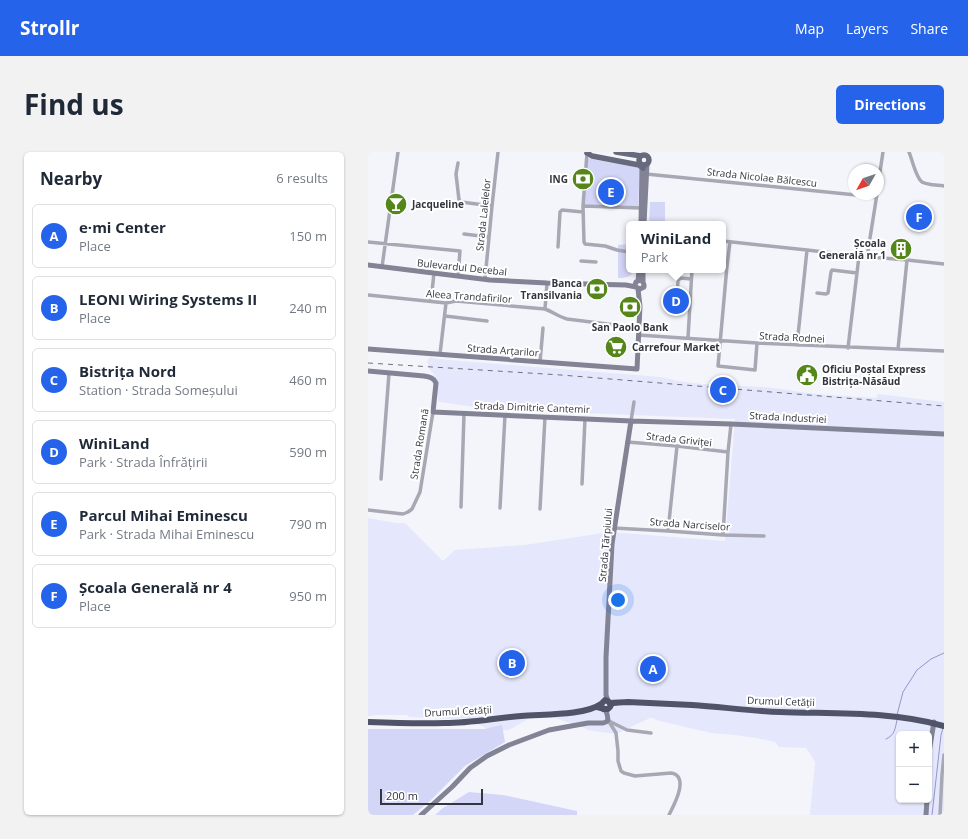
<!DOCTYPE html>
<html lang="en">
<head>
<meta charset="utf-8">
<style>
	:root { --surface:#fff; --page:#f2f2f3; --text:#1f2937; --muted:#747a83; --line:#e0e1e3; --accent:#2563eb }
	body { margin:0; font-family:"Open Sans",sans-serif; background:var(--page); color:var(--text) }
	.controls { position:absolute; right:12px; bottom:12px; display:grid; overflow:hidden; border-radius:6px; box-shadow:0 1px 3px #0004 }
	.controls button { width:36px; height:36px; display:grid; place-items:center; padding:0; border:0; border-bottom:1px solid var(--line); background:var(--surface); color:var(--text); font:20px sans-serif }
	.compass { position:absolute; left:480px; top:12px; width:36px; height:36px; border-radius:50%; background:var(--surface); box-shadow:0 1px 3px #0004; rotate:230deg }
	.scale { position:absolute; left:12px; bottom:10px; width:103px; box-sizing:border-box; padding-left:4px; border:2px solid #34353f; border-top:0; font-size:11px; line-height:14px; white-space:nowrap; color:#34353f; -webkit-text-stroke:3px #fff; paint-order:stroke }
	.you { position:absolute; left:250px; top:448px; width:14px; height:14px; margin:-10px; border:3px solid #fff; border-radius:50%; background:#1a73e8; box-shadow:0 0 0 6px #1a73e833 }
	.badge { display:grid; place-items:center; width:26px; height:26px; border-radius:50%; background:var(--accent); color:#fff; font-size:13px; font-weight:700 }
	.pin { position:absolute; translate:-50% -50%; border:2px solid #fff; box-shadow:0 1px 4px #0006 }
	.popup { position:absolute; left:258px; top:69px; width:100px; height:52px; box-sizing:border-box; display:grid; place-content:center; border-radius:6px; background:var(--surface); filter:drop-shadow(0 1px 3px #0005); font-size:13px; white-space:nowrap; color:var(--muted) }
	.popup b { font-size:15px; color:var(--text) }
	.popup::after { content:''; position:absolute; left:50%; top:100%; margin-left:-8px; border:8px solid transparent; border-top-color:var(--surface) }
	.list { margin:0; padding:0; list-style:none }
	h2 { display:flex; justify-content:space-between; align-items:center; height:52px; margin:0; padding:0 16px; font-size:17px }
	h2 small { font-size:13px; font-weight:400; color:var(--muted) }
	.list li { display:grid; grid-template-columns:26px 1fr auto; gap:12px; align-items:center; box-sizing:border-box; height:64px; margin:0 8px 8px; padding:0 8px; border:1px solid var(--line); border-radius:6px }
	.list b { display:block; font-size:15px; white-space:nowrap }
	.list p { margin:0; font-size:13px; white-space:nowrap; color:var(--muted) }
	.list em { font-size:13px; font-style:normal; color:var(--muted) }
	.map { position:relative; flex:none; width:576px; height:663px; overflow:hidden; border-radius:6px }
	header { display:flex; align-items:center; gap:24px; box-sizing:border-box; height:56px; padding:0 20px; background:var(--accent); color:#fff }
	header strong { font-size:19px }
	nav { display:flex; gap:22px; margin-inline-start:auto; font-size:14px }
	.intro { display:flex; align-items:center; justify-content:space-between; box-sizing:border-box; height:96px; padding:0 24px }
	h1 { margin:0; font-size:28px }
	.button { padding:10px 18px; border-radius:6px; background:var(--accent); color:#fff; font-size:14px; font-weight:700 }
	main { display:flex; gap:24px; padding:0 24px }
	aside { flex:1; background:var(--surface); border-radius:6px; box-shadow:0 1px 3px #0004 }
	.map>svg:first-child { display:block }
	.built { fill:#e5e7fc; fill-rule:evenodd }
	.green { fill:#d4d6f7 }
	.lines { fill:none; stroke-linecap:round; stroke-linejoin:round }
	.stream { stroke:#9295cc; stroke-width:1 }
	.street { stroke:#a7a8b4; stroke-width:3.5 }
	.secondary { stroke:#828394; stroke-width:5 }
	.primary { stroke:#67697d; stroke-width:5.5 }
	.highway { stroke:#515369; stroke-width:6 }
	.rail { stroke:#70717a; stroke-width:1; stroke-dasharray:5 5; stroke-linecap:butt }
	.labels { text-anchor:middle; stroke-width:4; stroke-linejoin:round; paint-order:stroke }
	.street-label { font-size:10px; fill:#34353f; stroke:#fff }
	.poi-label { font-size:10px; font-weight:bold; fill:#34353f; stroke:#fff; text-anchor:end }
</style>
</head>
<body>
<header>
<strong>Strollr</strong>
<nav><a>Map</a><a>Layers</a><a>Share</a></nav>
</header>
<div class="intro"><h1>Find us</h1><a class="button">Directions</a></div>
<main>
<aside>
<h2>Nearby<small>6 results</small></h2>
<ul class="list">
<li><span class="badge">A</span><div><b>e·mi Center</b><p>Place</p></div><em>150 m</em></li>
<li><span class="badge">B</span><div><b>LEONI Wiring Systems II</b><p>Place</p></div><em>240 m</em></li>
<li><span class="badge">C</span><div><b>Bistrița Nord</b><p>Station · Strada Someșului</p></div><em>460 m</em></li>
<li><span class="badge">D</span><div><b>WiniLand</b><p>Park · Strada Înfrățirii</p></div><em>590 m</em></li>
<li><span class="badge">E</span><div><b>Parcul Mihai Eminescu</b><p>Park · Strada Mihai Eminescu</p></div><em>790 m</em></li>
<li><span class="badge">F</span><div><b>Școala Generală nr 4</b><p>Place</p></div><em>950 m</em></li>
</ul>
</aside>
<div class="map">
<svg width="576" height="663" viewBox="0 0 576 663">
	<rect width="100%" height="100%" fill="#f4f5fb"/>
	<path class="built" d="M 62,205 L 69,207 L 118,211 L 293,225 L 310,229 L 334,232 L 397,235 L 448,242 L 508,246 L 510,242 L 576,250 L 576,609 L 575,614 L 576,629 L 576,663 L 442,663 L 447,610 L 441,600 L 438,596 L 411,595 L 407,590 L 388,586 L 367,583 L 343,581 L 288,568 L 286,566 L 282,566 L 248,582 L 219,578 L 217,576 L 181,564 L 165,564 L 141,578 L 128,579 L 124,579 L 105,570 L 101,566 L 80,567 L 41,565 L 39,563 L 10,563 L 0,564 L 0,366 L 28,371 L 37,371 L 75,409 L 87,398 L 157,393 L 241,380 L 357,389 L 367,267 L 211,261 L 199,259 L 145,256 L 129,257 L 100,254 L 72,250 L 70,248 L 69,242 L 66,222 L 62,218 L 60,212 L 59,210 ZM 531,582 L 561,582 L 561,648 L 531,648 Z"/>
	<path class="green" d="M 218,6 L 272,16 L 270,56 L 215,54 Z
		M 282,50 L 297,50 L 297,72 L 281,72 Z
		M 261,92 L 261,118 L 267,118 C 262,125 259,126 250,126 L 250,93 Z
		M 134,573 L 137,590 L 97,614 L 61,650 L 45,663 L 0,663 L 0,577 L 116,577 Z
		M 101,640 L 135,643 L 209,659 L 209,663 L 67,663 L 75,656 Z"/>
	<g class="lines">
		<path class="stream" d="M 529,563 L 535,540 L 549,518 L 563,507 L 576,501
			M 518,587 C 527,583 527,577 529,568
			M 564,663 L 573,583 L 575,576"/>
		<path class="street" d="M 541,0 C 544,7 548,26 554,30 C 559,33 569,33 576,34
			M 219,1 L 215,54 L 216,90 L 217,92 L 237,94 L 249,98 L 261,100
			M 90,11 L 88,22 L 91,48 L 93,50 L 124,54
			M 278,22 L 508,45
			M 510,33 L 515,0
			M 215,54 L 273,56
			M 96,82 L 121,85
			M 355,89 L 439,98 L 491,104 L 539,108 L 576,112
			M 0,90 L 92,99 L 90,124
			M 362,90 L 359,114 L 350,214 L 387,218 L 389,191
			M 190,95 L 192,60 L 194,58 L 215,60
			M 499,105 L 509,42
			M 213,109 L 228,110
			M 14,115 L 30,0
			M 117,127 L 124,54 L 130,0
			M 449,141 L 458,142 L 460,141 L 463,120 L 464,118 L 489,121
			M 0,143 L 78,151 L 88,149 L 177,157 C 185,160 191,165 199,167 L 271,176
			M 309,146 L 310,128 L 313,126 L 323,127
			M 63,149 L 66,121
			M 177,157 L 179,131
			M 77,164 L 119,169
			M 270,183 L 389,191 L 576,199
			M 320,186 L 324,118
			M 429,193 L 439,98
			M 480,196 L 491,104
			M 530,197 L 539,108
			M 72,202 L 78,151
			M 172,210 L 175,176
			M 263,269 L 266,250
			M 259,290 L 309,294 L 360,300
			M 13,327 L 21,221
			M 214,332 L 217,267
			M 93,355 L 96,262
			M 132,356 L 137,263
			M 172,357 L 177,265
			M 0,358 L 35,362 L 40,360 L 44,357 L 52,340 L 65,260
			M 246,376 L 300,379 L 355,383 L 396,384
			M 300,379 L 309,294
			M 355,383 L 360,300 L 363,272
			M 240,568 L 248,581 L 250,599 L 250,609 L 253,619 L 256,621 L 267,624 L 303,621 C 322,624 306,653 301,663
			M 243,570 L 259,578 L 283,581
			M 572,663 L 574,623 L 576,603"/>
		<path class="secondary" d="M 273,72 L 274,13
			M 276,72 L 279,12
			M 0,113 L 122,128 L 179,131 L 258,133 L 268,135 L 272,137 L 276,135 L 276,133 L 275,130 L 272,128 L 268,130 L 267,133 L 268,135
			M 275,118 L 275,130
			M 270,129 L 271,118
			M 0,197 L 269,217 L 272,154 L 270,137
			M 0,219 L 56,224 C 62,225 66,226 68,231 L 65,260 L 263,269 L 363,272 L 576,282
			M 240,549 L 238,543 L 238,505 L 244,392 L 263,269
			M 561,600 L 566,570
			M 53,663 L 84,635 L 102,616 L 119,604 L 141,593 L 181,578 L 220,571 L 235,571 L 238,570 L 240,568 C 240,564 239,561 237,557
			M 558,663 L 559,648"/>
		<path class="primary" d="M 248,0 L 273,4
			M 219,1 L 224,4 L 271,13 L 275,16
			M271 8a5 5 0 1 1 10 0a5 5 0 1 1-10 0Z"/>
		<path class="highway" d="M 242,551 C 248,551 254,550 260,550 C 282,551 303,552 324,553 C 354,555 383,559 412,560 C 467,562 523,559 576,574
			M 229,555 L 237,557 L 240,557 L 242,555 L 243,553 L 240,549 L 237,548 L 234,551 L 233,554 L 235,557
			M 0,570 C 25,571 51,572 77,571 C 102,571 127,566 153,564 C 174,562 216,564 233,552"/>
		<path class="rail" d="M 0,211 L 193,223 L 576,254"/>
	</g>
	<defs>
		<g id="bank-disc" transform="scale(1.15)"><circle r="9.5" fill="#54861a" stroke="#fff"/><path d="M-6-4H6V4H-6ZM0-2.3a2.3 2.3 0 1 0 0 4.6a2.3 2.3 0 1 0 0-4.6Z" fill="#fff"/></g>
		<g id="bar-disc" transform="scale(1.15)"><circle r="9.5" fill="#54861a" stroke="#fff"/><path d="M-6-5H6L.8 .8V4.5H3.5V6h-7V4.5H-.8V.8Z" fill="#fff"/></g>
		<g id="building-disc" transform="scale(1.15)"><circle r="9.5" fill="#54861a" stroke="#fff"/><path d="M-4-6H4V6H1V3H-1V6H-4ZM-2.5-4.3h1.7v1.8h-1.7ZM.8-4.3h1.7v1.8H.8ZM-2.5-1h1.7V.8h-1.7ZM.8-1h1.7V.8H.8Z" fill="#fff"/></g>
		<g id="supermarket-disc" transform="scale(1.15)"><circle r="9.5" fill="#54861a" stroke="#fff"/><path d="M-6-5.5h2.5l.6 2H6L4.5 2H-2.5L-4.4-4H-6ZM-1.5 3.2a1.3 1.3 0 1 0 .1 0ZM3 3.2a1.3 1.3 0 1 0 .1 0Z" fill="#fff"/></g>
		<g id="civic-disc" transform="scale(1.15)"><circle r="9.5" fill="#54861a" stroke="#fff"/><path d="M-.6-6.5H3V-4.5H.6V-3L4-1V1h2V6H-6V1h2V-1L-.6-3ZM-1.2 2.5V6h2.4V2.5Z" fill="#fff"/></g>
	</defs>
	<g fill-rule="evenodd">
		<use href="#bank-disc" x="215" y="27"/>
		<use href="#bar-disc" x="28" y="52"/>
		<use href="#building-disc" x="533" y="97"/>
		<use href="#bank-disc" x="229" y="137"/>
		<use href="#bank-disc" x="262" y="155"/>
		<use href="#supermarket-disc" x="248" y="195"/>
		<use href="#civic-disc" x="439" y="223"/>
	</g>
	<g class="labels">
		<g class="street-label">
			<text transform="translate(394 25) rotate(6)" y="4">Strada Nicolae Bălcescu</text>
			<text transform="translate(115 63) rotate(-84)" y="4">Strada Lalelelor</text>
			<text transform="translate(94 115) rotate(6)" y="4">Bulevardul Decebal</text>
			<text transform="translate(101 144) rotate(4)" y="4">Aleea Trandafirilor</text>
			<text transform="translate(424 185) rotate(3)" y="4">Strada Rodnei</text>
			<text transform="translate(135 198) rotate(4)" y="4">Strada Arțarilor</text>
			<text transform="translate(164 255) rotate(2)" y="4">Strada Dimitrie Cantemir</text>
			<text transform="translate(420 265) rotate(3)" y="4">Strada Industriei</text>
			<text transform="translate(311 287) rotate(6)" y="4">Strada Griviței</text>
			<text transform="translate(51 292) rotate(-81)" y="4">Strada Romană</text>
			<text transform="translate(322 372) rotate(4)" y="4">Strada Narciselor</text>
			<text transform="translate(237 393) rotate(-85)" y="4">Strada Tărpiului</text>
			<text transform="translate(413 549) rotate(2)" y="4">Drumul Cetății</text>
			<text transform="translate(90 559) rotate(-3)" y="4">Drumul Cetății</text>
		</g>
		<g class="poi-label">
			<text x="200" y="31">ING</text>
			<text x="44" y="56" text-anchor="start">Jacqueline</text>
			<text x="518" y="95">Școala<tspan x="518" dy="12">Generală nr 1</tspan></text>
			<text x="214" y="135">Banca<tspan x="214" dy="12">Transilvania</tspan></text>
			<text x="262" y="179" text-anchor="middle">San Paolo Bank</text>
			<text x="264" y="199" text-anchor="start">Carrefour Market</text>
			<text x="454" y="221" text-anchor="start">Oficiu Poștal Express<tspan x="454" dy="12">Bistrița-Năsăud</tspan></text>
		</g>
	</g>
</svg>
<div class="controls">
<button>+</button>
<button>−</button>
</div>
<svg class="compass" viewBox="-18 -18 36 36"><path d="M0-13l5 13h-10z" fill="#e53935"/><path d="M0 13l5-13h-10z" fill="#747a83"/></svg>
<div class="scale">200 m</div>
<div class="you"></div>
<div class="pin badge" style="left:285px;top:517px">A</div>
<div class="pin badge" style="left:144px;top:511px">B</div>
<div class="pin badge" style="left:355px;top:238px">C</div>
<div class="pin badge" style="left:308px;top:149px">D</div>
<div class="popup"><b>WiniLand</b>Park</div>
<div class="pin badge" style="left:243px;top:40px">E</div>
<div class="pin badge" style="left:551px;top:65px">F</div>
</div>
</main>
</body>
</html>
